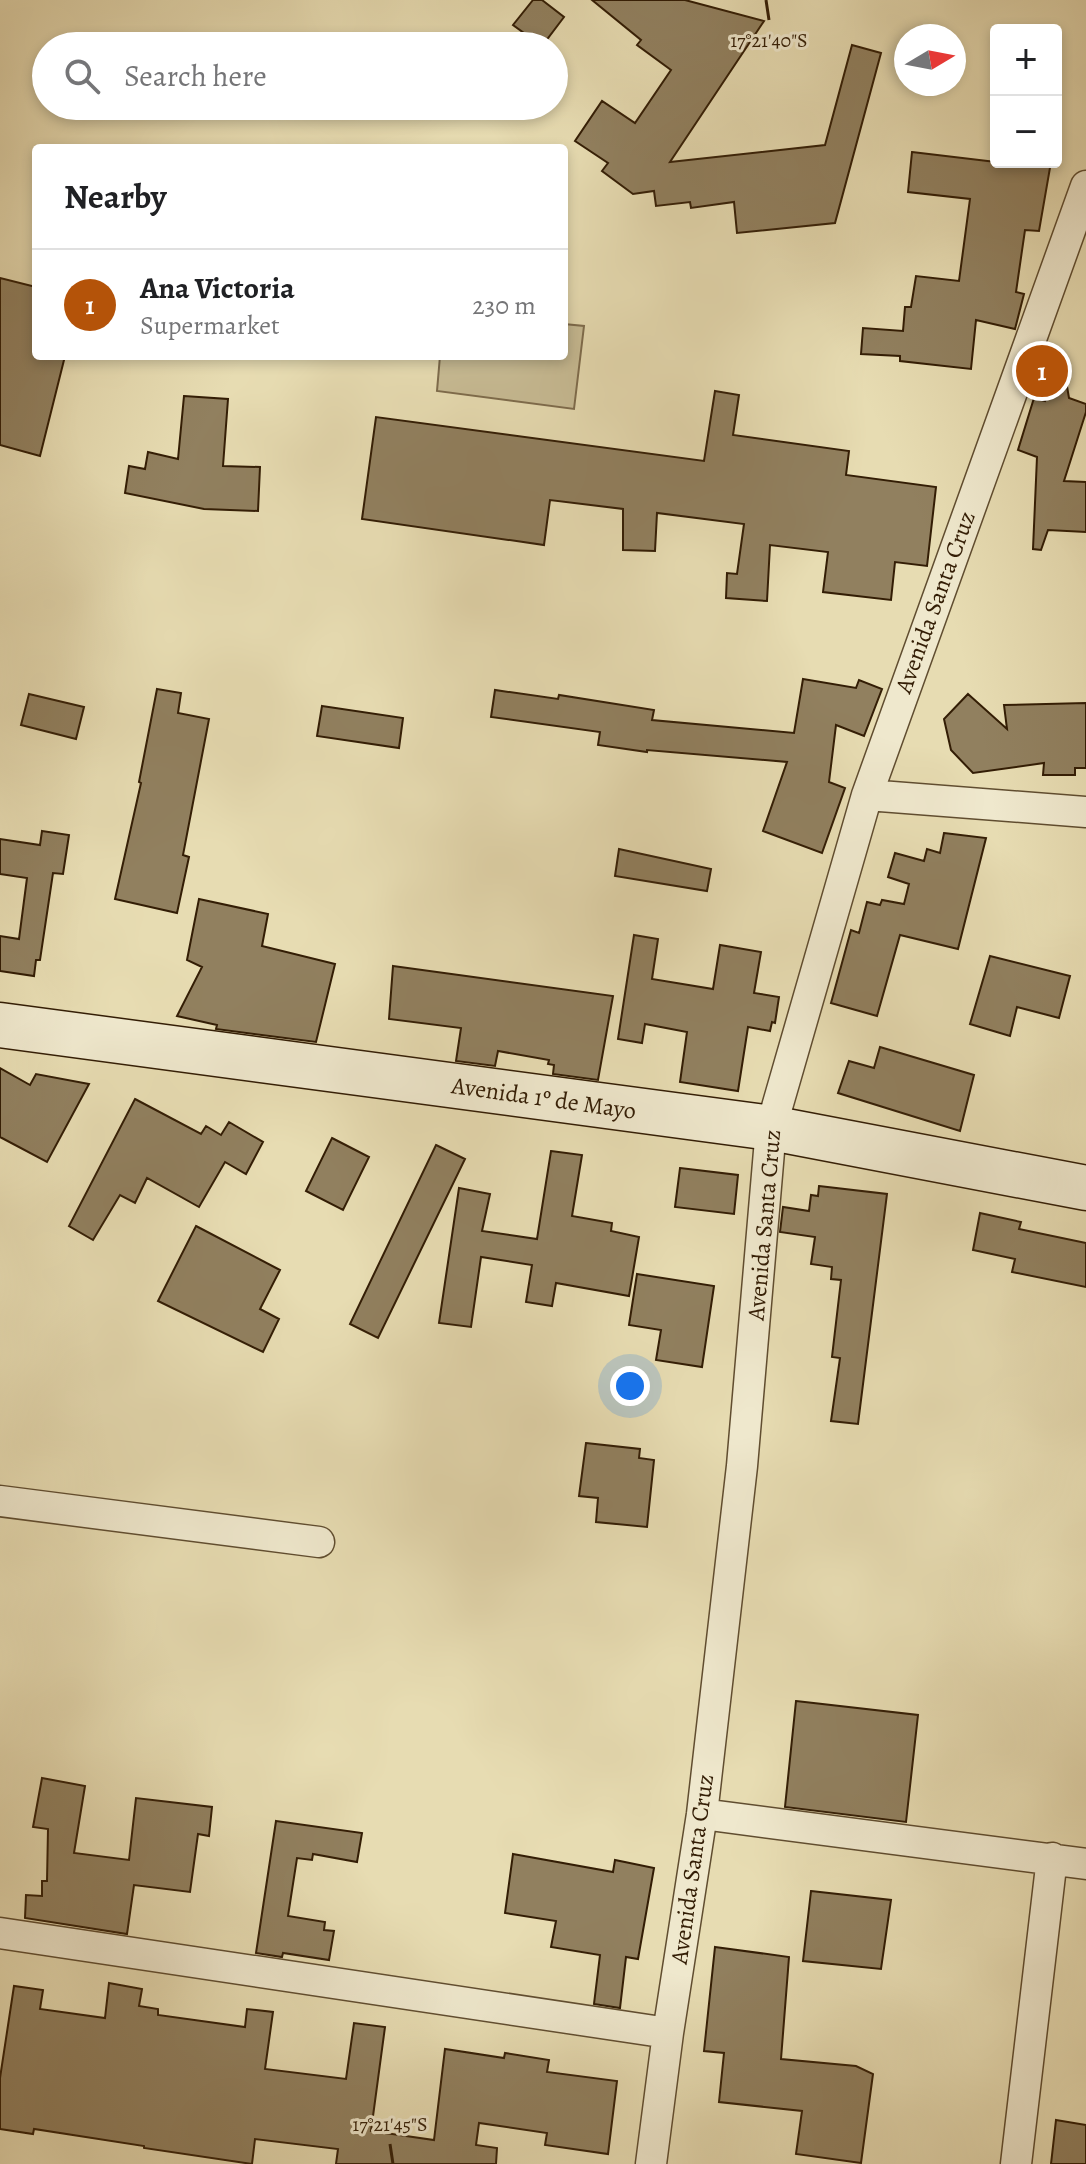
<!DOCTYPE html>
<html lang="en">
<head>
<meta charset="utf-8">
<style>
	:root { --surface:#fff; --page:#f6f6f6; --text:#202124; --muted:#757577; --line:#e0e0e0; --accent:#b45309 }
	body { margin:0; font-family:Alegreya,serif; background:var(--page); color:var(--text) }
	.controls { position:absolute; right:24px; top:24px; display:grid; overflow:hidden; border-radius:8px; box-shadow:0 4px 12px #0003 }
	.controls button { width:72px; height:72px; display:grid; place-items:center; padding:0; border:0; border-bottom:2px solid var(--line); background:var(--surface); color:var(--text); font:40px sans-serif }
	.compass { position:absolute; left:894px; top:24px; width:72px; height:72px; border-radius:50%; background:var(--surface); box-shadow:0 4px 12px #0003; rotate:80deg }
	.you { position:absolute; left:630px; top:1386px; width:28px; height:28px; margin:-20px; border:6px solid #fff; border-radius:50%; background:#1a73e8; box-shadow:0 0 0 12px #1a73e833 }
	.badge { display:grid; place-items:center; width:52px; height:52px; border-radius:50%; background:var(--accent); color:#fff; font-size:26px; font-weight:700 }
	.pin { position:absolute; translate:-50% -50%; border:4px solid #fff; box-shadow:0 2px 8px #0006 }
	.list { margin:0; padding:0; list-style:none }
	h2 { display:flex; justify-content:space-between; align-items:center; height:104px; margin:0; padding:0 32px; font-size:34px }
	h2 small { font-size:26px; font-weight:400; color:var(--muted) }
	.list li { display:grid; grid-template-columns:52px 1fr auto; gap:24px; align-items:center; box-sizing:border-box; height:112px; padding:0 32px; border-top:2px solid var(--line) }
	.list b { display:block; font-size:30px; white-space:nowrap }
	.list p { margin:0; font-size:26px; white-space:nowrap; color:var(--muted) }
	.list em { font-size:26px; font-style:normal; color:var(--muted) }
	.icon { flex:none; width:44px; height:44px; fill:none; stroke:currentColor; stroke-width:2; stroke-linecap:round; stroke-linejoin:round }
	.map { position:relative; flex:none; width:1086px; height:2164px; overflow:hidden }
	.search { position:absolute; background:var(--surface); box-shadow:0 4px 12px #0003; left:32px; top:32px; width:536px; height:88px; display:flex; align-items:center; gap:20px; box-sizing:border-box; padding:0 28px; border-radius:44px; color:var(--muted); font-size:30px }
	.panel { position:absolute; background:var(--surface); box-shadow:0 4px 12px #0003; left:32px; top:144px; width:536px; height:216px; border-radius:8px }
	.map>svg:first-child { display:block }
	.green { fill:#c8bc95; stroke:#7e6c4d; stroke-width:2 }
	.building { fill:#91805f; stroke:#331d05; stroke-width:2 }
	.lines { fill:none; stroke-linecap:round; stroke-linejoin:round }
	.minor-casing { stroke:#604d30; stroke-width:33 }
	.secondary-casing { stroke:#331d05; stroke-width:47 }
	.minor { stroke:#efe8cd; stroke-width:30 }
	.secondary { stroke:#efe8cd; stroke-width:44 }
	.ticks { fill:none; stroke:#331d05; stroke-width:3 }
	.labels { text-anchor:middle; stroke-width:6; stroke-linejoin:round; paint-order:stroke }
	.street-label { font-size:24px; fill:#331d05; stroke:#efe8cd }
	.ticks-label { font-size:20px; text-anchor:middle; fill:#331d05; stroke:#efe8cd; stroke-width:6; stroke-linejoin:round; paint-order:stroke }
</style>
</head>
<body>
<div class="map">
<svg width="1086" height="2164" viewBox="0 0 1086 2164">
	<rect width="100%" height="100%" fill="#e7dcb2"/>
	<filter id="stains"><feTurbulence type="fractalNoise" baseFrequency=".0025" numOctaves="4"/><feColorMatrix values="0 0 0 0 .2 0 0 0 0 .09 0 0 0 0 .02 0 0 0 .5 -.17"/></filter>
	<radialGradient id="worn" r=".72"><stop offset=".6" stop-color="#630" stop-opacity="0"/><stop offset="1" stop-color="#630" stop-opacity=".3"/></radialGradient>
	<path class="green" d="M 564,324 L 584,326 L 574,409 L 437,391 L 440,356 L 564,356 Z"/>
	<path class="building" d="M 533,0 L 542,0 L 564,17 L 542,46 L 513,25 Z
		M 592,0 L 685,0 L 764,21 L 670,162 L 825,145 L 852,45 L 881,53 L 835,223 L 737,233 L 734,202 L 691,208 L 690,202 L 656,206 L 654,191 L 633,194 L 602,171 L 608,163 L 575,141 L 602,101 L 635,123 L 671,70 L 637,45 L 641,40 Z
		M 912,152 L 996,162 L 1051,162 L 1039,231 L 1025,230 L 1016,292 L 1024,294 L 1015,329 L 976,320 L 971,369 L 900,361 L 900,356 L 861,354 L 863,328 L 903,331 L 905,307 L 911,307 L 916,276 L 959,281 L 970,199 L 908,192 Z
		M 0,278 L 36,287 L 36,356 L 65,356 L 40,456 L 0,445 Z
		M 1061,352 L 1069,398 L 1086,404 L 1086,412 L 1064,481 L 1086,482 L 1086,532 L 1048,530 L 1041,550 L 1033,549 L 1037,457 L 1018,450 L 1034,398 L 1045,401 Z
		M 715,391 L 739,395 L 733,435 L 849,451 L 846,475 L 936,487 L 927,566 L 895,562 L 891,600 L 823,592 L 828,552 L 770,545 L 767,601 L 726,598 L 727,573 L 737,574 L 744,524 L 657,513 L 655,551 L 623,550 L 623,509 L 550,500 L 544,545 L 362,519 L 376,417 L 704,461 Z
		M 184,396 L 228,399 L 223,466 L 260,467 L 258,511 L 204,509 L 125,493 L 129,466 L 145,469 L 148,452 L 178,459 Z
		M 803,679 L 856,688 L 859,680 L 882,689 L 864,736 L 836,725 L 829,782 L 845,788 L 822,853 L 763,831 L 787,762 L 647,750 L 647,752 L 598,745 L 600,732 L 491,717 L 495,690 L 558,699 L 559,695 L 654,710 L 652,720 L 794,733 Z
		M 157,689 L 181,693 L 178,713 L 209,719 L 183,855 L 189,857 L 177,913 L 115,899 L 141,783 L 139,782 Z
		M 29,694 L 84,707 L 76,739 L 21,725 Z
		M 968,694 L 1007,729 L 1004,705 L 1086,703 L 1086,768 L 1075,768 L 1075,775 L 1043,775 L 1044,763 L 973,773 L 951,750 L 944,719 Z
		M 322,706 L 403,718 L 399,748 L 317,736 Z
		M 42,831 L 69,835 L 63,874 L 53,873 L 40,960 L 36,960 L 34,976 L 0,971 L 0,936 L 19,939 L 27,878 L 0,874 L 0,839 L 40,845 Z
		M 944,833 L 986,838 L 958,949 L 900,935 L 877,1016 L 831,1003 L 851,930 L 859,933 L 867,902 L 880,905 L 882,900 L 904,904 L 909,884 L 888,877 L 895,853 L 924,861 L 927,849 L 940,853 Z
		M 619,849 L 711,869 L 707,891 L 615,876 Z
		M 199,899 L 268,914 L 262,946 L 335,964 L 316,1042 L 216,1029 L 217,1025 L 177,1016 L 202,967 L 187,960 Z
		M 634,935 L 658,939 L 652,979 L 713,989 L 720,945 L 761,952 L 754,993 L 779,997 L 775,1023 L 772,1022 L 770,1031 L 748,1027 L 738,1091 L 680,1082 L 687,1032 L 645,1024 L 642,1043 L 618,1039 Z
		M 990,956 L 1070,976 L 1059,1018 L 1017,1007 L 1010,1036 L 970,1024 Z
		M 393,966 L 613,996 L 598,1080 L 553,1074 L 554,1065 L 548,1064 L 549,1060 L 498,1051 L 495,1066 L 456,1061 L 461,1028 L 389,1019 Z
		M 880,1047 L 974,1075 L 960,1131 L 838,1093 L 849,1061 L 874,1068 Z
		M 0,1068 L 30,1085 L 36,1074 L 89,1084 L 47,1162 L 0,1137 Z
		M 135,1099 L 201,1134 L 206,1126 L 221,1135 L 229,1122 L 263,1142 L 246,1174 L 225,1162 L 199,1207 L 147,1178 L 135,1203 L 120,1195 L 93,1240 L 69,1226 Z
		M 332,1138 L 369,1157 L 343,1210 L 306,1191 Z
		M 436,1145 L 465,1159 L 378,1338 L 350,1324 Z
		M 551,1151 L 582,1155 L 572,1216 L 612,1223 L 611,1231 L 639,1237 L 629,1296 L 556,1283 L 552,1306 L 526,1302 L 532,1265 L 481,1257 L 471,1327 L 439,1323 L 459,1188 L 490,1194 L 482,1231 L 537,1239 Z
		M 680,1168 L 738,1175 L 734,1214 L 675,1207 Z
		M 819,1186 L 887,1194 L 858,1424 L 831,1421 L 840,1358 L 832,1357 L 841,1280 L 831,1279 L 832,1267 L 811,1264 L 815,1237 L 780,1232 L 783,1207 L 809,1211 L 811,1195 L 818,1196 Z
		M 980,1213 L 1021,1222 L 1019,1229 L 1086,1243 L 1086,1287 L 1012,1272 L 1015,1259 L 973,1250 Z
		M 196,1226 L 280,1270 L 260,1309 L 279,1319 L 263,1352 L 158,1301 Z
		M 637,1274 L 714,1286 L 702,1367 L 656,1360 L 661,1330 L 629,1325 Z
		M 586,1443 L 640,1449 L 639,1458 L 654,1460 L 647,1527 L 596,1522 L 598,1498 L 579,1496 Z
		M 796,1701 L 918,1715 L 906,1822 L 785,1807 Z
		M 42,1778 L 85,1786 L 74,1853 L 129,1860 L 136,1798 L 212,1807 L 209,1836 L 198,1834 L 190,1892 L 134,1885 L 127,1934 L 25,1918 L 26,1895 L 42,1896 L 42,1881 L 47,1881 L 48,1829 L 33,1827 Z
		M 276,1821 L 362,1833 L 357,1862 L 313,1854 L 312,1860 L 297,1858 L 288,1916 L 325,1922 L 324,1930 L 334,1931 L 329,1960 L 283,1953 L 282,1957 L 256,1953 Z
		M 513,1854 L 613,1872 L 615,1860 L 654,1868 L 638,1959 L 626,1957 L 620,2008 L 594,2004 L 600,1955 L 551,1947 L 556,1921 L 505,1913 Z
		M 811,1891 L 891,1900 L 881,1969 L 803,1961 Z
		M 715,1947 L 789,1957 L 781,2059 L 856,2066 L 873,2074 L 861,2163 L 796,2154 L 802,2111 L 719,2102 L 724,2053 L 704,2051 Z
		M 109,1983 L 142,1989 L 139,2006 L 158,2009 L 158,2015 L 245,2027 L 247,2009 L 273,2012 L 265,2069 L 346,2079 L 354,2023 L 385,2027 L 371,2131 L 434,2140 L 445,2049 L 504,2058 L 505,2053 L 549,2060 L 547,2072 L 617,2081 L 608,2154 L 545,2145 L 547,2133 L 479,2123 L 476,2145 L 497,2148 L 496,2164 L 336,2164 L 338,2149 L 255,2139 L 252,2164 L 144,2148 L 144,2146 L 34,2129 L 33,2134 L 0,2129 L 0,2078 L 14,1986 L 43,1990 L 40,2009 L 105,2018 Z
		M 1056,2120 L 1086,2125 L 1086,2164 L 1051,2164 Z"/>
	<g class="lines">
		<g class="minor-casing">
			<path id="minor" d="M 867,795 L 1086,812
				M 0,1501 L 319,1542
				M 702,1814 L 1086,1864
				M 0,1933 L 668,2033
				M 651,2164 L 668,2033 L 702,1814 L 742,1466 L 771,1128 L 867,795 L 1086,186
				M 1016,2164 L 1052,1858"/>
		</g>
		<g class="secondary-casing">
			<path id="secondary" d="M 0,1025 L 771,1128 L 1086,1188"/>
		</g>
		<use href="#minor" class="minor"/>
		<use href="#secondary" class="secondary"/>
	</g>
	<path class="ticks" d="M 766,0 L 769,20M 390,2144 L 393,2164"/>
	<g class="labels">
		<g class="street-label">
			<text transform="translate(935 602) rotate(-70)" y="8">Avenida Santa Cruz</text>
			<text transform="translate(544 1098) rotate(8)" y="8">Avenida 1º de Mayo</text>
			<text transform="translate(764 1225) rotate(-85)" y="8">Avenida Santa Cruz</text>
			<text transform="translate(692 1869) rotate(-82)" y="8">Avenida Santa Cruz</text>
		</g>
	</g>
	<g class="ticks-label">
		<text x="769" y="47">17°21'40"S</text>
		<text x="390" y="2131">17°21'45"S</text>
	</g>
	<rect width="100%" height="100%" filter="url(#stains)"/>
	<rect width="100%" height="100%" fill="url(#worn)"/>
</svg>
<div class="controls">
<button>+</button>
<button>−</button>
</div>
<svg class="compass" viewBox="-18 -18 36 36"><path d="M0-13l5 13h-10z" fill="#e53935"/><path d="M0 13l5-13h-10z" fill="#757577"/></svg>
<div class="you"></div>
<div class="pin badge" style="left:1042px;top:371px">1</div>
<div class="search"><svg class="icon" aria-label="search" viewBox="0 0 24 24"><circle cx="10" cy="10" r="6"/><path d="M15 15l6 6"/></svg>Search here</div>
<section class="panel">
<h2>Nearby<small></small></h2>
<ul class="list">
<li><span class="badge">1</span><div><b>Ana Victoria</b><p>Supermarket</p></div><em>230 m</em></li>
</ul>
</section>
</div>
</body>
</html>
